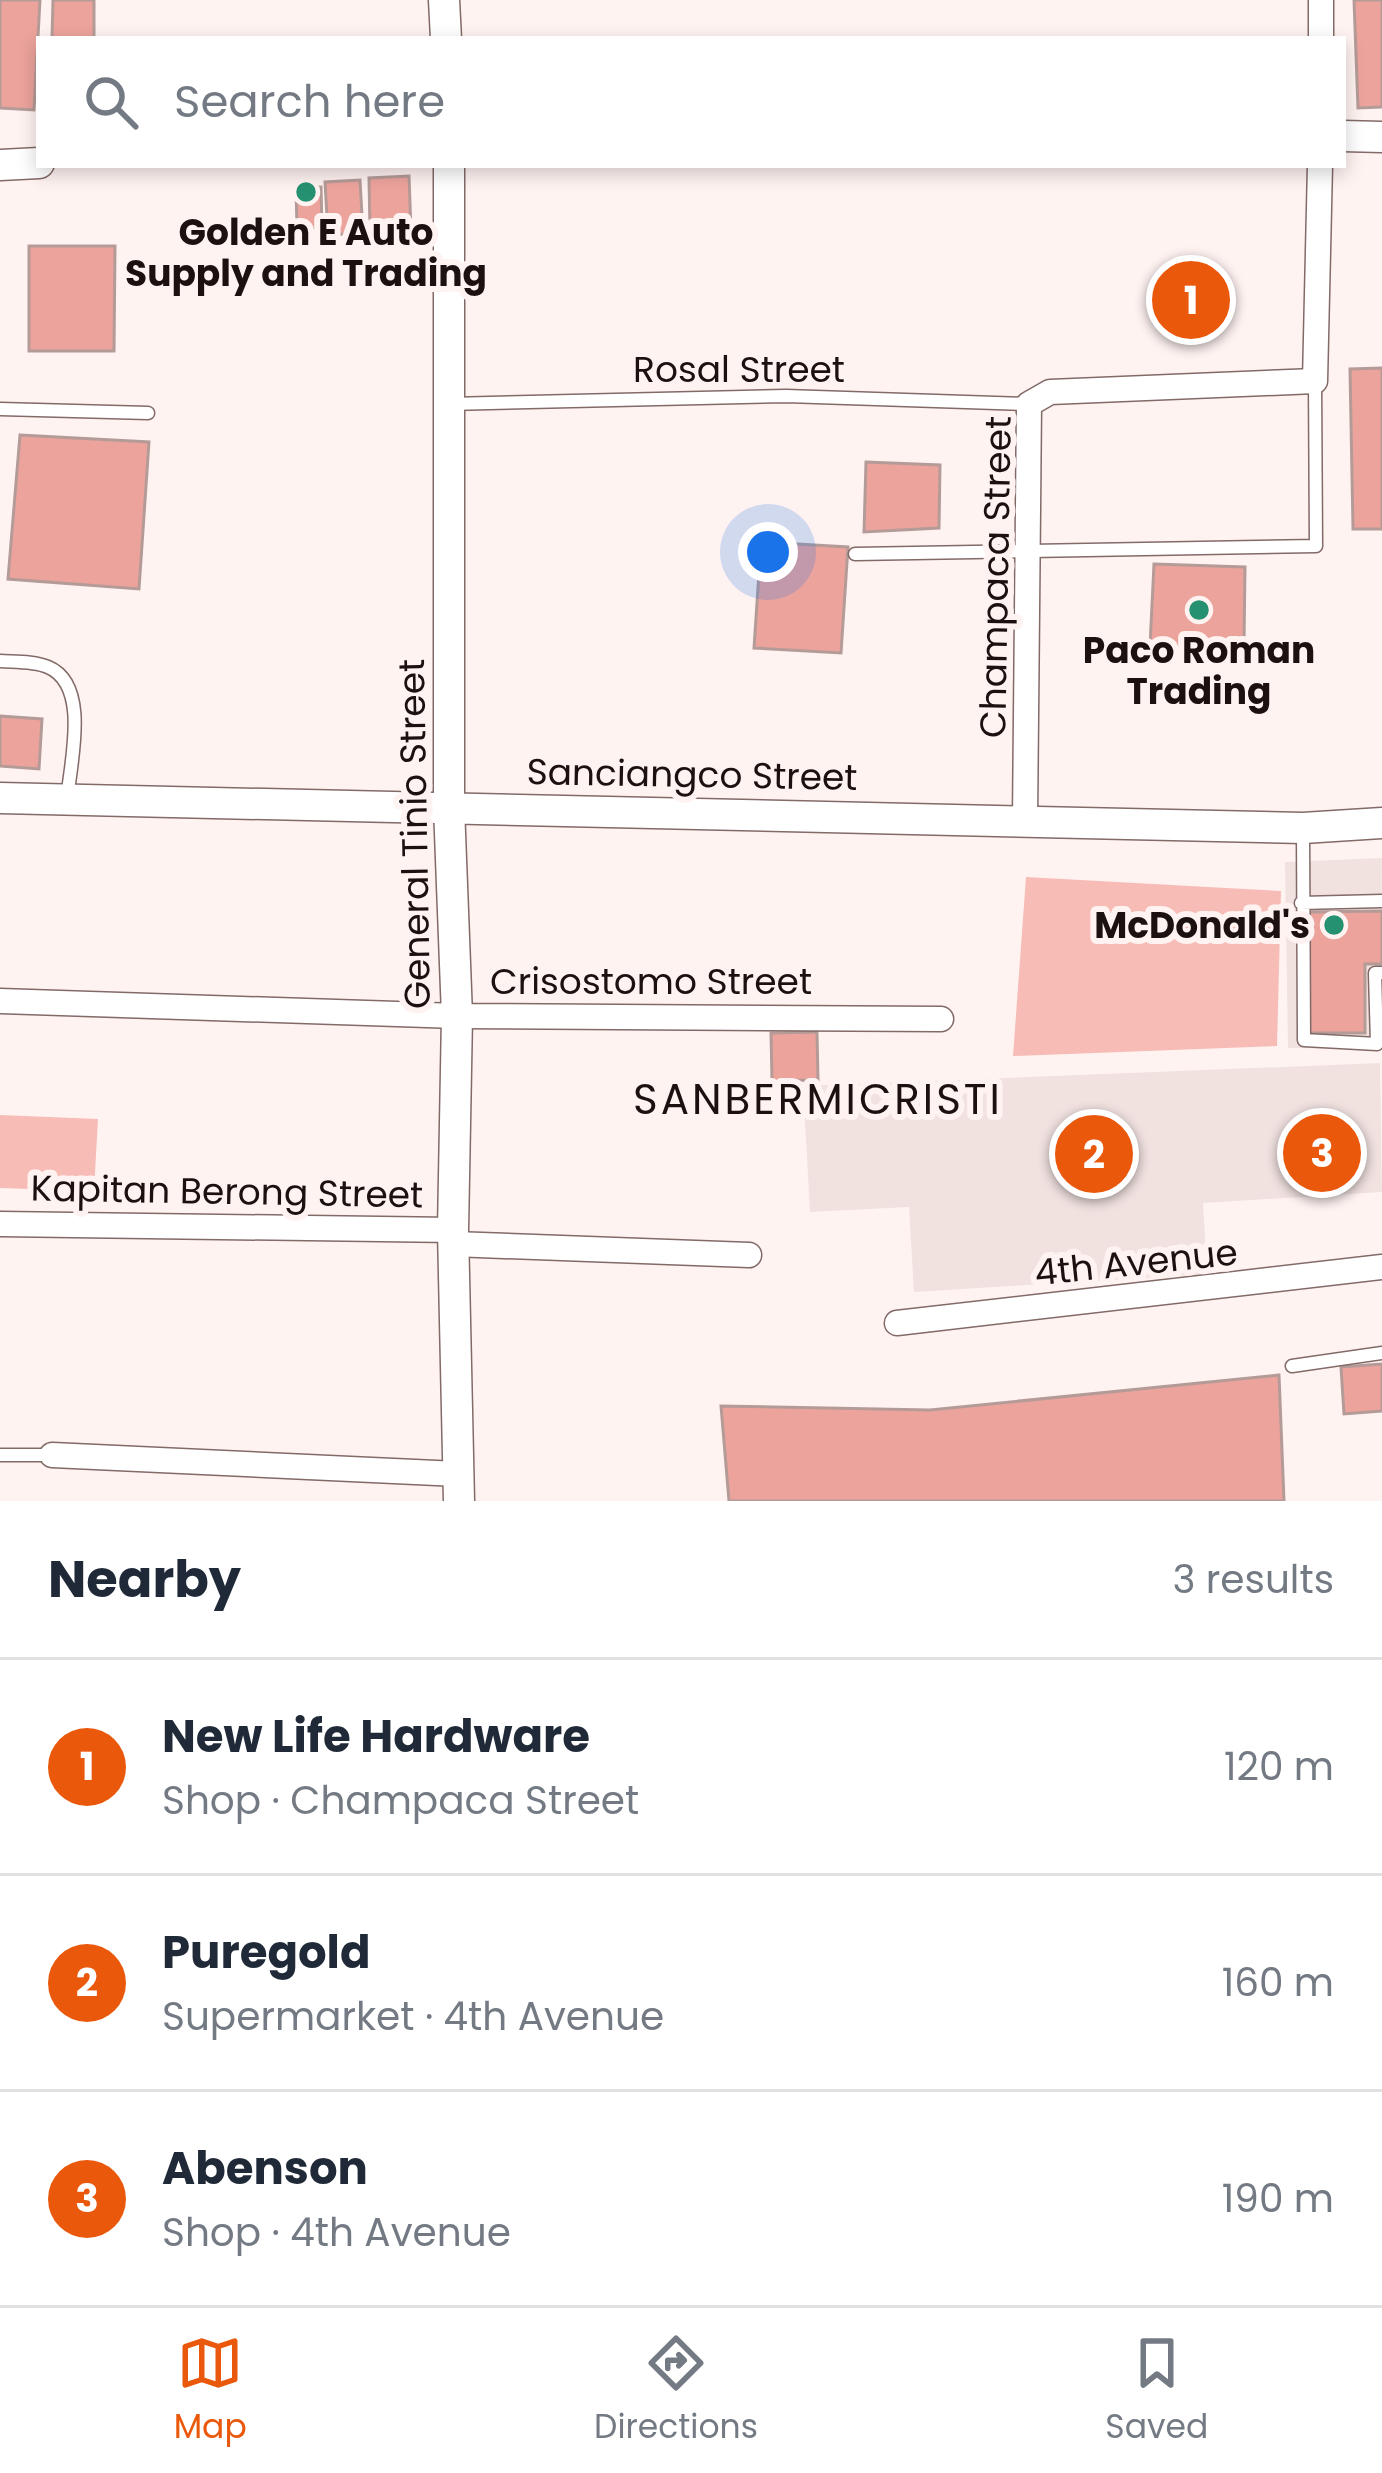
<!DOCTYPE html>
<html lang="en">
<head>
<meta charset="utf-8">
<style>
	:root { --surface:#fff; --page:#f2f2f3; --text:#1f2937; --muted:#747a83; --line:#e0e1e3; --accent:#ea580c }
	body { margin:0; font-family:Poppins,sans-serif; background:var(--page); color:var(--text) }
	.you { position:absolute; left:768px; top:552px; width:42px; height:42px; margin:-30px; border:9px solid #fff; border-radius:50%; background:#1a73e8; box-shadow:0 0 0 18px #1a73e833 }
	.badge { display:grid; place-items:center; width:78px; height:78px; border-radius:50%; background:var(--accent); color:#fff; font-size:39px; font-weight:700 }
	.pin { position:absolute; translate:-50% -50%; border:6px solid #fff; box-shadow:0 3px 12px #0006 }
	.list { margin:0; padding:0; list-style:none }
	h2 { display:flex; justify-content:space-between; align-items:center; height:156px; margin:0; padding:0 48px; font-size:51px }
	h2 small { font-size:39px; font-weight:400; color:var(--muted) }
	.list li { display:grid; grid-template-columns:78px 1fr auto; gap:36px; align-items:center; box-sizing:border-box; height:216px; padding:0 48px; border-top:3px solid var(--line) }
	.list b { display:block; font-size:45px; white-space:nowrap }
	.list p { margin:0; font-size:39px; white-space:nowrap; color:var(--muted) }
	.list em { font-size:39px; font-style:normal; color:var(--muted) }
	.icon { flex:none; width:66px; height:66px; fill:none; stroke:currentColor; stroke-width:2; stroke-linecap:round; stroke-linejoin:round }
	.map { position:relative; flex:none; width:1382px; height:1501px; overflow:hidden }
	.search { position:absolute; background:var(--surface); box-shadow:0 6px 18px #0003; left:36px; right:36px; top:36px; height:132px; display:flex; align-items:center; gap:30px; box-sizing:border-box; padding:0 42px; border-radius:0px; color:var(--muted); font-size:45px }
	.sheet { height:804px; background:var(--surface) }
	nav { display:flex; justify-content:space-around; align-items:center; box-sizing:border-box; height:168px; border-top:3px solid var(--line); background:var(--surface); font-size:33px; color:var(--muted) }
	nav a { display:grid; justify-items:center; gap:6px }
	nav .on { color:var(--accent) }
	.map>svg:first-child { display:block }
	.built { fill:#f1e2e0 }
	.green { fill:#f8bcb6 }
	.building { fill:#eca39c; stroke:#b59b98; stroke-width:3 }
	.lines { fill:none; stroke-linecap:round; stroke-linejoin:round }
	.service-casing { stroke:#826a67; stroke-width:15 }
	.minor-casing { stroke:#826a67; stroke-width:27 }
	.tertiary-casing { stroke:#826a67; stroke-width:33 }
	.service { stroke:#fff; stroke-width:12 }
	.minor { stroke:#fff; stroke-width:24 }
	.tertiary { stroke:#fff; stroke-width:30 }
	.poi-dot { fill:#269170; stroke:#fff3f2; stroke-width:4.5 }
	.labels { text-anchor:middle; stroke-width:12; stroke-linejoin:round; paint-order:stroke }
	.poi-label { font-size:36px; font-weight:bold; fill:#1b1111; stroke:#fff3f2 }
	.street-label { font-size:36px; fill:#1b1111; stroke:#fff3f2 }
	.quarter-label { font-size:42px; letter-spacing:3px; fill:#1b1111; stroke:#fff3f2 }
</style>
</head>
<body>
<div class="map">
<svg width="1382" height="1501" viewBox="0 0 1382 1501">
	<rect width="100%" height="100%" fill="#fff3f2"/>
	<path class="built" d="M 1382,858 L 1380,1049 L 1288,1048 L 1285,862 Z
		M 1380,1063 L 1382,1192 L 1203,1203 L 1207,1274 L 914,1292 L 909,1207 L 810,1212 L 803,1086 Z"/>
	<path class="green" d="M 1026,877 L 1281,891 L 1277,1046 L 1013,1056 Z
		M 0,1115 L 98,1119 L 94,1191 L 0,1188 Z"/>
	<path class="building" d="M 0,0 L 40,0 L 34,110 L 0,108 Z
		M 53,0 L 94,0 L 94,39 L 52,39 Z
		M 1354,0 L 1382,0 L 1382,107 L 1358,108 Z
		M 409,176 L 411,230 L 370,232 L 369,178 Z
		M 360,180 L 363,233 L 328,235 L 325,182 Z
		M 296,187 L 321,187 L 322,228 L 297,229 Z
		M 29,246 L 115,246 L 114,351 L 29,351 Z
		M 1382,368 L 1382,529 L 1353,529 L 1350,369 Z
		M 20,435 L 149,442 L 139,589 L 8,579 Z
		M 866,462 L 940,465 L 939,528 L 864,532 Z
		M 761,542 L 848,547 L 841,653 L 754,648 Z
		M 1154,564 L 1245,567 L 1244,645 L 1150,646 Z
		M 0,716 L 42,719 L 39,769 L 0,766 Z
		M 1382,911 L 1382,964 L 1365,964 L 1365,1033 L 1308,1033 L 1308,912 Z
		M 817,1032 L 818,1080 L 772,1081 L 771,1033 Z
		M 1382,1364 L 1382,1411 L 1344,1414 L 1341,1367 Z
		M 1279,1375 L 1284,1501 L 729,1501 L 721,1406 L 930,1410 Z"/>
	<g class="lines">
		<g class="service-casing">
			<path id="service" d="M 449,404 L 786,396 L 1029,404
				M 0,409 L 148,413
				M 855,554 L 1316,546 L 1315,381
				M 0,661 C 15,662 34,661 48,667 C 91,685 70,764 67,800
				M 1303,829 L 1304,1040 L 1377,1044 L 1375,973 L 1382,973
				M 1301,903 L 1382,901
				M 1292,1366 L 1382,1353
				M 0,1455 L 52,1455"/>
		</g>
		<g class="minor-casing">
			<path id="minor" d="M 1321,39 L 1321,0
				M 1025,820 L 1029,404 L 1050,392 L 1315,381 L 1320,165
				M 0,1001 L 457,1016 L 941,1019
				M 0,1224 L 453,1230
				M 453,1244 L 749,1255
				M 897,1323 L 1382,1267
				M 52,1455 L 458,1474"/>
		</g>
		<g class="tertiary-casing">
			<path id="tertiary" d="M 444,0 L 446,39
				M 1343,136 L 1382,137
				M 0,165 L 39,163
				M 449,165 L 449,807 L 457,1016 L 453,1230 L 459,1501
				M 0,798 L 1303,828 L 1382,823"/>
		</g>
		<use href="#service" class="service"/>
		<use href="#minor" class="minor"/>
		<use href="#tertiary" class="tertiary"/>
	</g>
	<g class="poi-dot">
		<circle cx="306" cy="192" r="12"/>
		<circle cx="1199" cy="610" r="12"/>
		<circle cx="1334" cy="925" r="12"/>
	</g>
	<g class="labels">
		<g class="poi-label">
			<text x="306" y="245">Golden E Auto<tspan x="306" dy="41">Supply and Trading</tspan></text>
			<text x="1199" y="663">Paco Roman<tspan x="1199" dy="41">Trading</tspan></text>
			<text x="1310" y="938" text-anchor="end">McDonald's</text>
		</g>
		<g class="street-label">
			<text x="739" y="382">Rosal Street</text>
			<text transform="translate(995 577) rotate(-89)" y="13">Champaca Street</text>
			<text transform="translate(692 774) rotate(1)" y="13">Sanciangco Street</text>
			<text transform="translate(414 834) rotate(-91)" y="13">General Tinio Street</text>
			<text x="651" y="994">Crisostomo Street</text>
			<text transform="translate(227 1191) rotate(1)" y="13">Kapitan Berong Street</text>
			<text transform="translate(1136 1262) rotate(-6)" y="13">4th Avenue</text>
		</g>
		<g class="quarter-label">
			<text x="818" y="1114">SANBERMICRISTI</text>
		</g>
	</g>
</svg>
<div class="you"></div>
<div class="pin badge" style="left:1191px;top:300px">1</div>
<div class="pin badge" style="left:1094px;top:1154px">2</div>
<div class="pin badge" style="left:1322px;top:1153px">3</div>
<div class="search"><svg class="icon" aria-label="search" viewBox="0 0 24 24"><circle cx="10" cy="10" r="6"/><path d="M15 15l6 6"/></svg>Search here</div>
</div>
<section class="sheet">
<h2>Nearby<small>3 results</small></h2>
<ul class="list">
<li><span class="badge">1</span><div><b>New Life Hardware</b><p>Shop · Champaca Street</p></div><em>120 m</em></li>
<li><span class="badge">2</span><div><b>Puregold</b><p>Supermarket · 4th Avenue</p></div><em>160 m</em></li>
<li><span class="badge">3</span><div><b>Abenson</b><p>Shop · 4th Avenue</p></div><em>190 m</em></li>
</ul>
</section>
<nav>
<a class="on"><svg class="icon" aria-label="map" viewBox="0 0 24 24"><path d="M3 6l6-2 6 2 6-2v14l-6 2-6-2-6 2zM9 4v14M15 6v14"/></svg>Map</a>
<a><svg class="icon" aria-label="directions" viewBox="0 0 24 24"><path d="M12 3l9 9-9 9-9-9zM9 14v-3h6M13 9l2 2-2 2"/></svg>Directions</a>
<a><svg class="icon" aria-label="saved" viewBox="0 0 24 24"><path d="M7 4h10v16l-5-4-5 4z"/></svg>Saved</a>
</nav>
</body>
</html>
